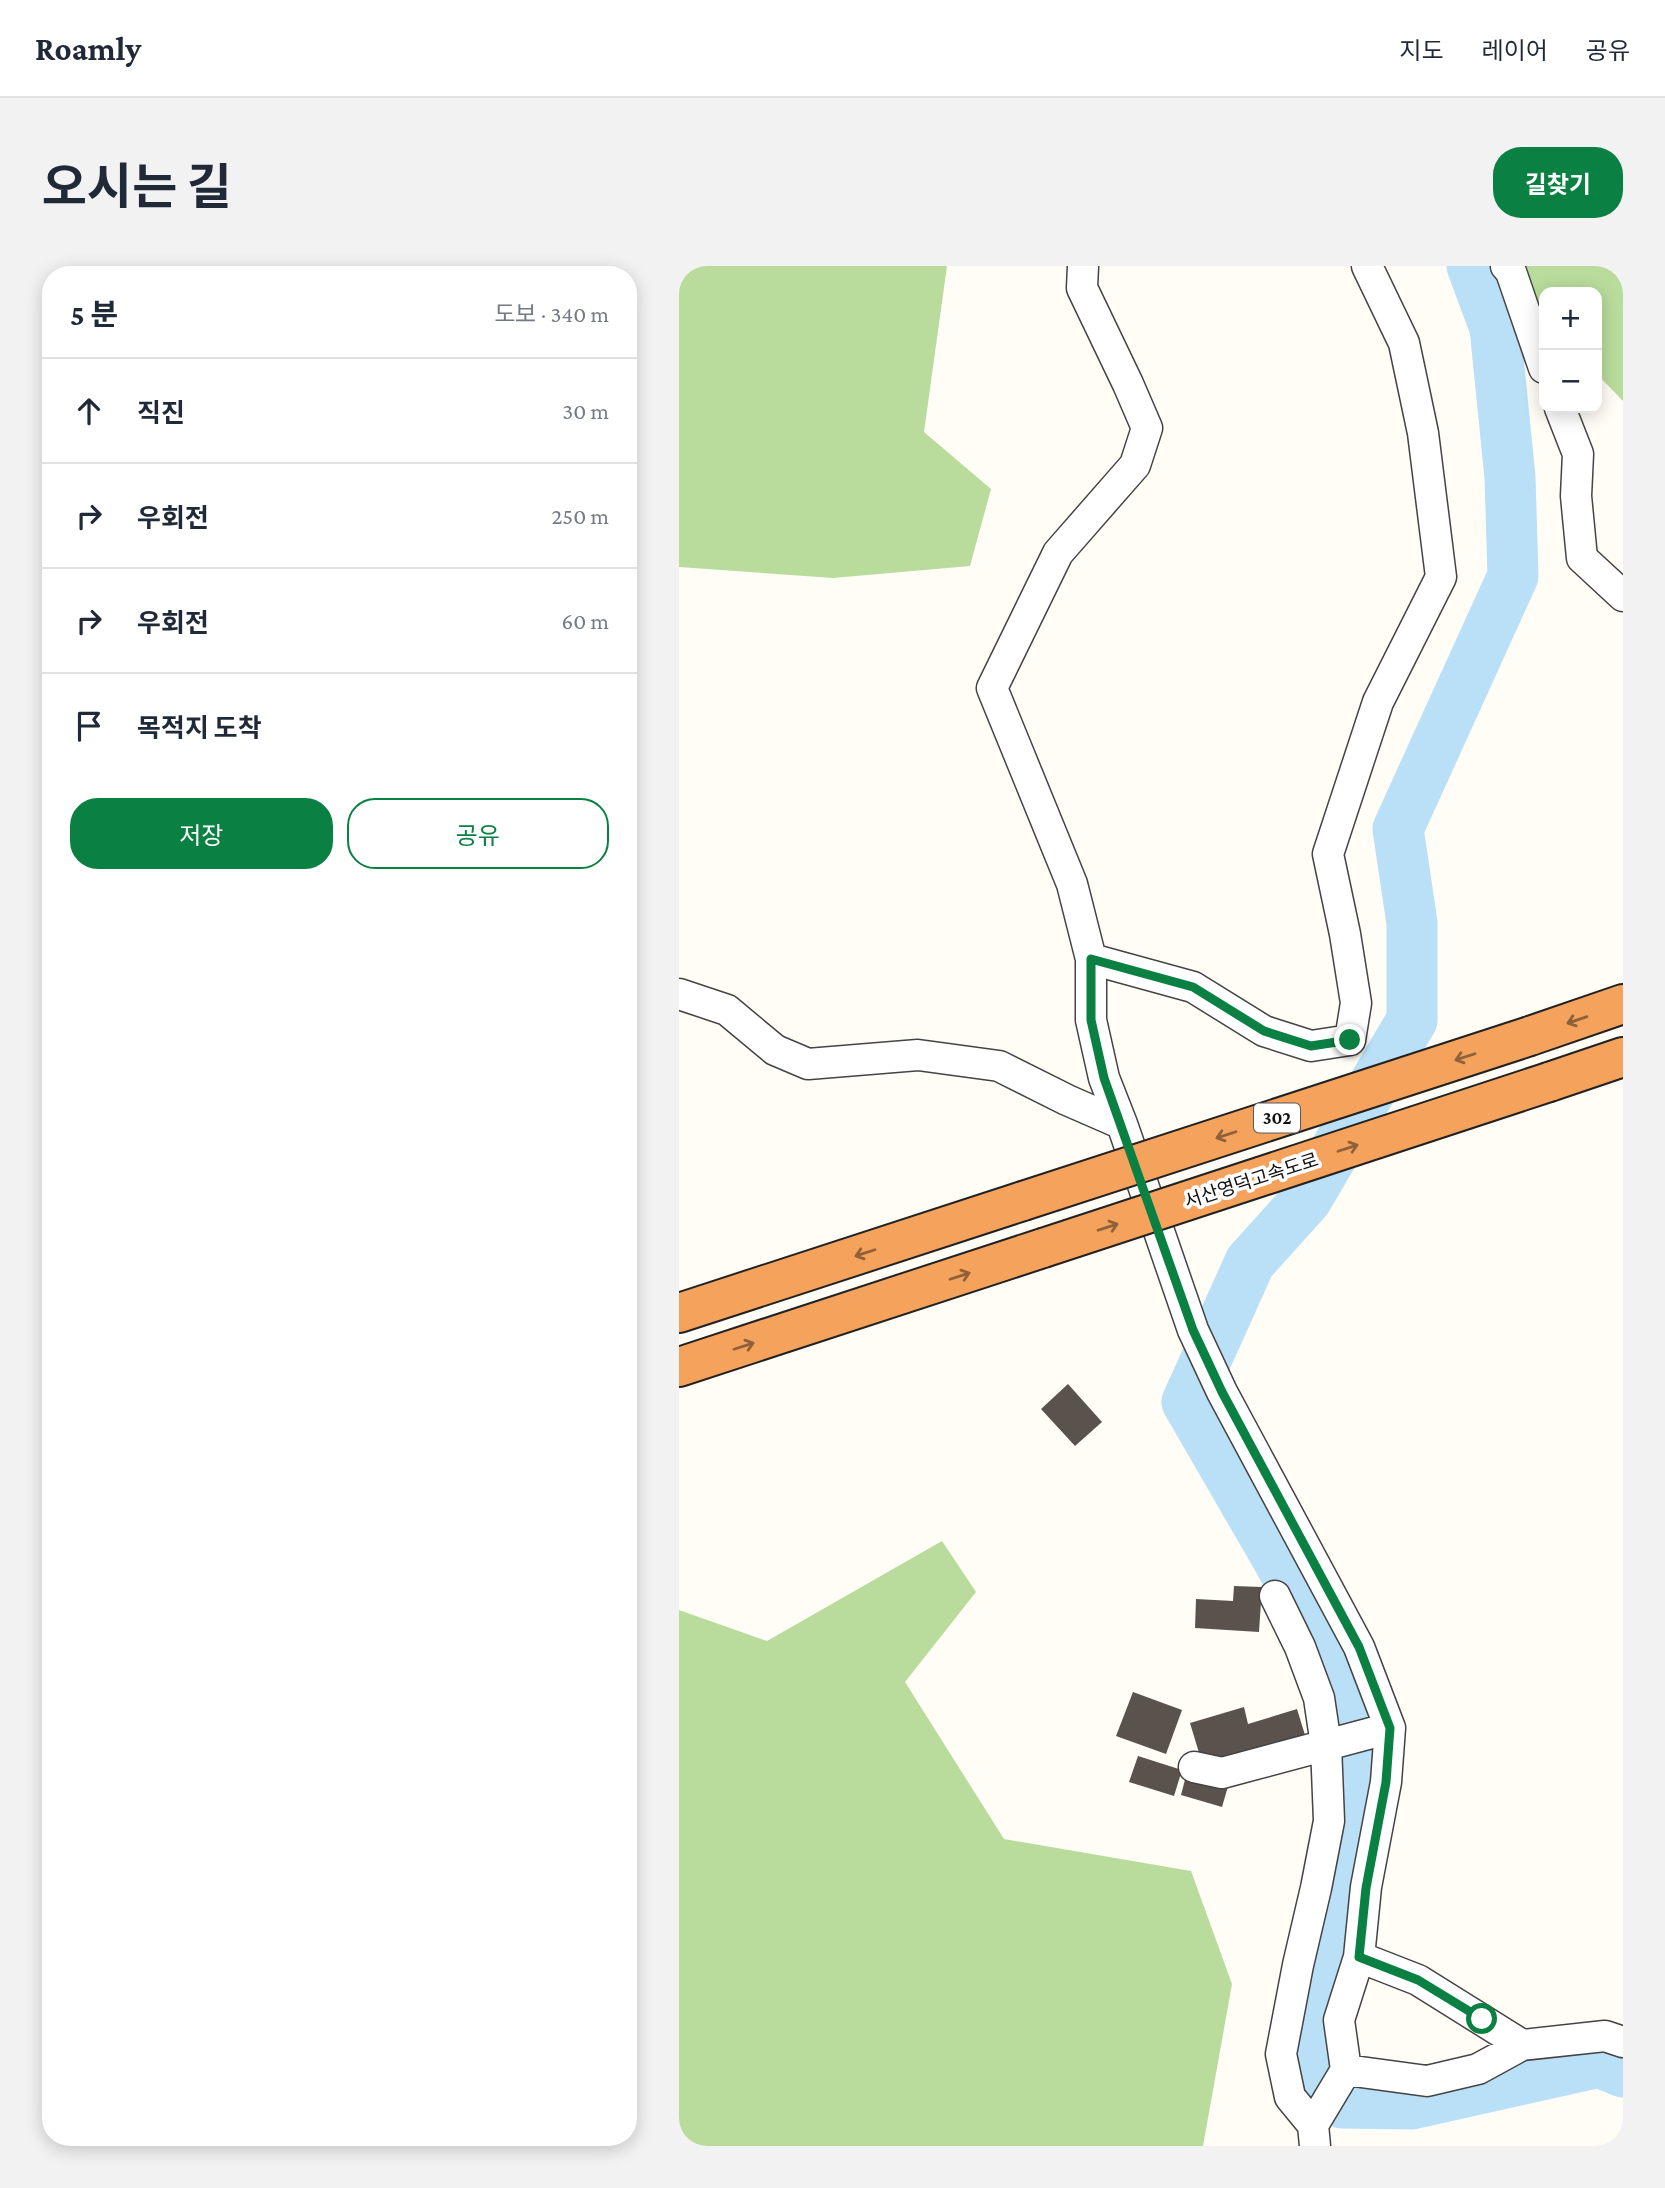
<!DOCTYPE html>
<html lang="ko">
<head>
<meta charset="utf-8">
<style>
	:root { --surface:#fff; --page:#f2f2f3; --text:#1f2937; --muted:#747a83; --line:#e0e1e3; --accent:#0b8043 }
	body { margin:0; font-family:"Crimson Pro","Noto Sans KR",serif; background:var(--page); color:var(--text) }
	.controls { position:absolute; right:21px; top:21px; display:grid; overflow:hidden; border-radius:14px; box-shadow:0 4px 18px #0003 }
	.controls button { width:63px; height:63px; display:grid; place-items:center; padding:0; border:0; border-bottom:2px solid var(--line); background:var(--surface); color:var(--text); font:35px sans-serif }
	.stop { position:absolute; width:21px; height:21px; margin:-16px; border:5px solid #0b8043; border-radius:50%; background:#fff }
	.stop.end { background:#0b8043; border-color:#fff; box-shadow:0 2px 7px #0008 }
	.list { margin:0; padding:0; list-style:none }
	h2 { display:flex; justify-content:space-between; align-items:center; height:91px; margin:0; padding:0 28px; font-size:30px }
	h2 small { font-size:23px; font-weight:400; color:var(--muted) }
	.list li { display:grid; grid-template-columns:46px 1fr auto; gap:21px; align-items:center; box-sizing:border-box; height:105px; padding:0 28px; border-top:2px solid var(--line) }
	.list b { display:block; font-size:26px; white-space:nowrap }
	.list em { font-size:23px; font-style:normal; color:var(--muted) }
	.actions { display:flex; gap:14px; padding:21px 28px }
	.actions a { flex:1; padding:16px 0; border:2px solid var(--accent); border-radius:28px; text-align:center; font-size:24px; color:var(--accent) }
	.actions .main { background:var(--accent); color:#fff }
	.icon { flex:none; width:38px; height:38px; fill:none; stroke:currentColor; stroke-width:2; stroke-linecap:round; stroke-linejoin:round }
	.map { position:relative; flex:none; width:944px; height:1880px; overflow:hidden; border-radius:28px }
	header { display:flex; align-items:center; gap:42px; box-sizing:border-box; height:98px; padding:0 35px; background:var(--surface); border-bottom:2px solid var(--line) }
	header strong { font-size:33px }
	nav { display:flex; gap:38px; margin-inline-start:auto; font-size:24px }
	.intro { display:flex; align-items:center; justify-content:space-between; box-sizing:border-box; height:168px; padding:0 42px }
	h1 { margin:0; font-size:49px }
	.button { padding:18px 32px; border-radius:28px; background:var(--accent); color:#fff; font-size:24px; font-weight:700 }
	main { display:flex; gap:42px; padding:0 42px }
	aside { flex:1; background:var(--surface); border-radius:28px; box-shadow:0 4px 18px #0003 }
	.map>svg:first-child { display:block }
	.forest { fill:#b9dc9c }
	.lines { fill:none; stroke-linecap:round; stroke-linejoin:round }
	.river { stroke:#b9e0f7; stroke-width:51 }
	.building { fill:#5a524d }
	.street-casing { stroke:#444; stroke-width:33 }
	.highway-casing { stroke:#222; stroke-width:42 }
	.street { stroke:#fff; stroke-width:30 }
	.highway { stroke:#f5a25d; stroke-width:38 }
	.highway-bridge-casing { stroke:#222; stroke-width:42; stroke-linecap:butt }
	.highway-bridge { stroke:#f5a25d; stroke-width:38 }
	.oneway { stroke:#8e613b }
	.route { stroke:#0b8043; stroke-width:9 }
	.labels { text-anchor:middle; stroke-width:7; stroke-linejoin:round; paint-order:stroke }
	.shield { fill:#fff; stroke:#585858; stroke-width:2 }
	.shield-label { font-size:18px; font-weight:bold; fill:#111 }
	.street-label { font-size:19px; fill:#111; stroke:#fff }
</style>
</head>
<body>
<header>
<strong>Roamly</strong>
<nav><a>지도</a><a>레이어</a><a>공유</a></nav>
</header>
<div class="intro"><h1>오시는 길</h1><a class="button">길찾기</a></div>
<main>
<aside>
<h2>5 분<small>도보 · 340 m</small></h2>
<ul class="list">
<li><svg class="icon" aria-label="ahead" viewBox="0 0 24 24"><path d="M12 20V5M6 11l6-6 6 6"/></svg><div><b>직진</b></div><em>30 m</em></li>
<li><svg class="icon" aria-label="right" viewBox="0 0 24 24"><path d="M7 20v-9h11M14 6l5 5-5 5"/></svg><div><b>우회전</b></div><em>250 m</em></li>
<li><svg class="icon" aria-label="right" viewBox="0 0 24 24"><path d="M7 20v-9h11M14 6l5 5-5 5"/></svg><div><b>우회전</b></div><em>60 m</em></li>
<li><svg class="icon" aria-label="arrive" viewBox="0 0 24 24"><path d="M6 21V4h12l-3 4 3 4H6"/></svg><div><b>목적지 도착</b></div></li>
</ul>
<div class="actions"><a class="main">저장</a><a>공유</a></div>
</aside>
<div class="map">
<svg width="944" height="1880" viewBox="0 0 944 1880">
	<rect width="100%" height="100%" fill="#fffdf5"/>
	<path class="forest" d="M 0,0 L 268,0 L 245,166 L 312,223 L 291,300 L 154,312 L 0,301 Z
		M 838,0 L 944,0 L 944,135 L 918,108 L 918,26 L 865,26 L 865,49 Z
		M 263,1275 L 297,1326 L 226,1416 L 325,1573 L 512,1605 L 553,1718 L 524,1880 L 0,1880 L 0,1344 L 88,1375 Z"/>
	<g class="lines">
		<path class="river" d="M 793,0 L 816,62 L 831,211 L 834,310 L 719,563 L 733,657 L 733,754 L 627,934 L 571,996 L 508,1136 L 600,1295 L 678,1441 L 674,1520 L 636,1746 L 637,1804 L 663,1837 L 732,1838 L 920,1796 L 944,1806"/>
	</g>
	<path class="building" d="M 389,1118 L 423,1156 L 396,1180 L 362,1143 Z
		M 555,1320 L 583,1321 L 580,1366 L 516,1362 L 517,1333 L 554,1335 Z
		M 454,1426 L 503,1444 L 487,1488 L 437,1470 Z
		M 565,1441 L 569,1458 L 618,1443 L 626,1469 L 524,1500 L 511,1457 Z
		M 459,1490 L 503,1504 L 495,1530 L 450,1516 Z
		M 508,1506 L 550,1517 L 543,1541 L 502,1529 Z"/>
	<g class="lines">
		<g class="street-casing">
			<path id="street" d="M 404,0 L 403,22 L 449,118 L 468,162 L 456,199 L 379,287 L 313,422 L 393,618 L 412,693
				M 827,0 L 832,6 L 865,102
				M 881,142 L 899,188 L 897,230 L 903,292 L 944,330
				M 0,728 L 48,744 L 96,784 L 129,798 L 239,789 L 320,800 L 388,834 L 443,858 L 425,812 L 412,754 L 412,693 L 514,721 L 585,765 L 632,780 L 671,774 L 677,737 L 666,668 L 649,588 L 699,436 L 762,311 L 744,167 L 725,77 L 688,0
				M 443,858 L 514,1064 L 543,1126 L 680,1381 L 711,1462 L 707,1516 L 687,1621 L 680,1691 L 660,1754 L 667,1804 L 634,1859
				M 596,1330 L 621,1381 L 640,1432 L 647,1479 L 650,1555 L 637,1622 L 619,1699 L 602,1788 L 611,1831 L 634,1859 L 636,1880
				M 515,1501 L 543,1507 L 711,1462
				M 680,1691 L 739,1714 L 843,1779
				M 667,1804 L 748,1815 L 799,1803 L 843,1779 L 926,1770 L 944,1776"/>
		</g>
		<g class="highway-casing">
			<path id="highway" d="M 851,770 L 944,738
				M 870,816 L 944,791
				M 0,1047 L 344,935
				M 0,1101 L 364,982"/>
		</g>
		<use href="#street" class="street"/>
		<use href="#highway" class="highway"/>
		<g class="highway-bridge-casing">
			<path id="highway-bridge" d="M 344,935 L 851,770
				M 364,982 L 870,816"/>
		</g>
		<use href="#highway-bridge" class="highway-bridge"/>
	</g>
	<defs><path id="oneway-shaft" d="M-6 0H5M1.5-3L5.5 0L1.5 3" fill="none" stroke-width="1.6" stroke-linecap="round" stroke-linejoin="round" transform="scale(1.75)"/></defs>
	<g class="oneway">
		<use href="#oneway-shaft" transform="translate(898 754) rotate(161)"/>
		<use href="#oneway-shaft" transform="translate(786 791) rotate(162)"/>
		<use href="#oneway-shaft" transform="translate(547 869) rotate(162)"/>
		<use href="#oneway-shaft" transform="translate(669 882) rotate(-18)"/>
		<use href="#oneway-shaft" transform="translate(429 961) rotate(-18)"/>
		<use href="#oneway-shaft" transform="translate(186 987) rotate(162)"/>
		<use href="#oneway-shaft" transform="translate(281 1010) rotate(-18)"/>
		<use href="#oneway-shaft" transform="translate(65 1080) rotate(-18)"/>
	</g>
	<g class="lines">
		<path class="route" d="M 671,774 L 632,780 L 585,765 L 514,721 L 412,693 L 412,754 L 425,812 L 514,1064 L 543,1126 L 680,1381 L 711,1462 L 707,1516 L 687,1622 L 680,1691 L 739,1714 L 803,1753"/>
	</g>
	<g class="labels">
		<rect class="shield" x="575" y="837.5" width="46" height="29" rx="5"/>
		<g class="shield-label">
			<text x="598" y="858">302</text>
		</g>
		<g class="street-label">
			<text transform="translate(572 914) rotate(-18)" y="7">서산영덕고속도로</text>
		</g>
	</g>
</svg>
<div class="controls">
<button>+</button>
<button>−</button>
</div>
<div class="stop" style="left:803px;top:1753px"></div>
<div class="stop end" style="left:671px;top:774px"></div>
</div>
</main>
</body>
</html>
